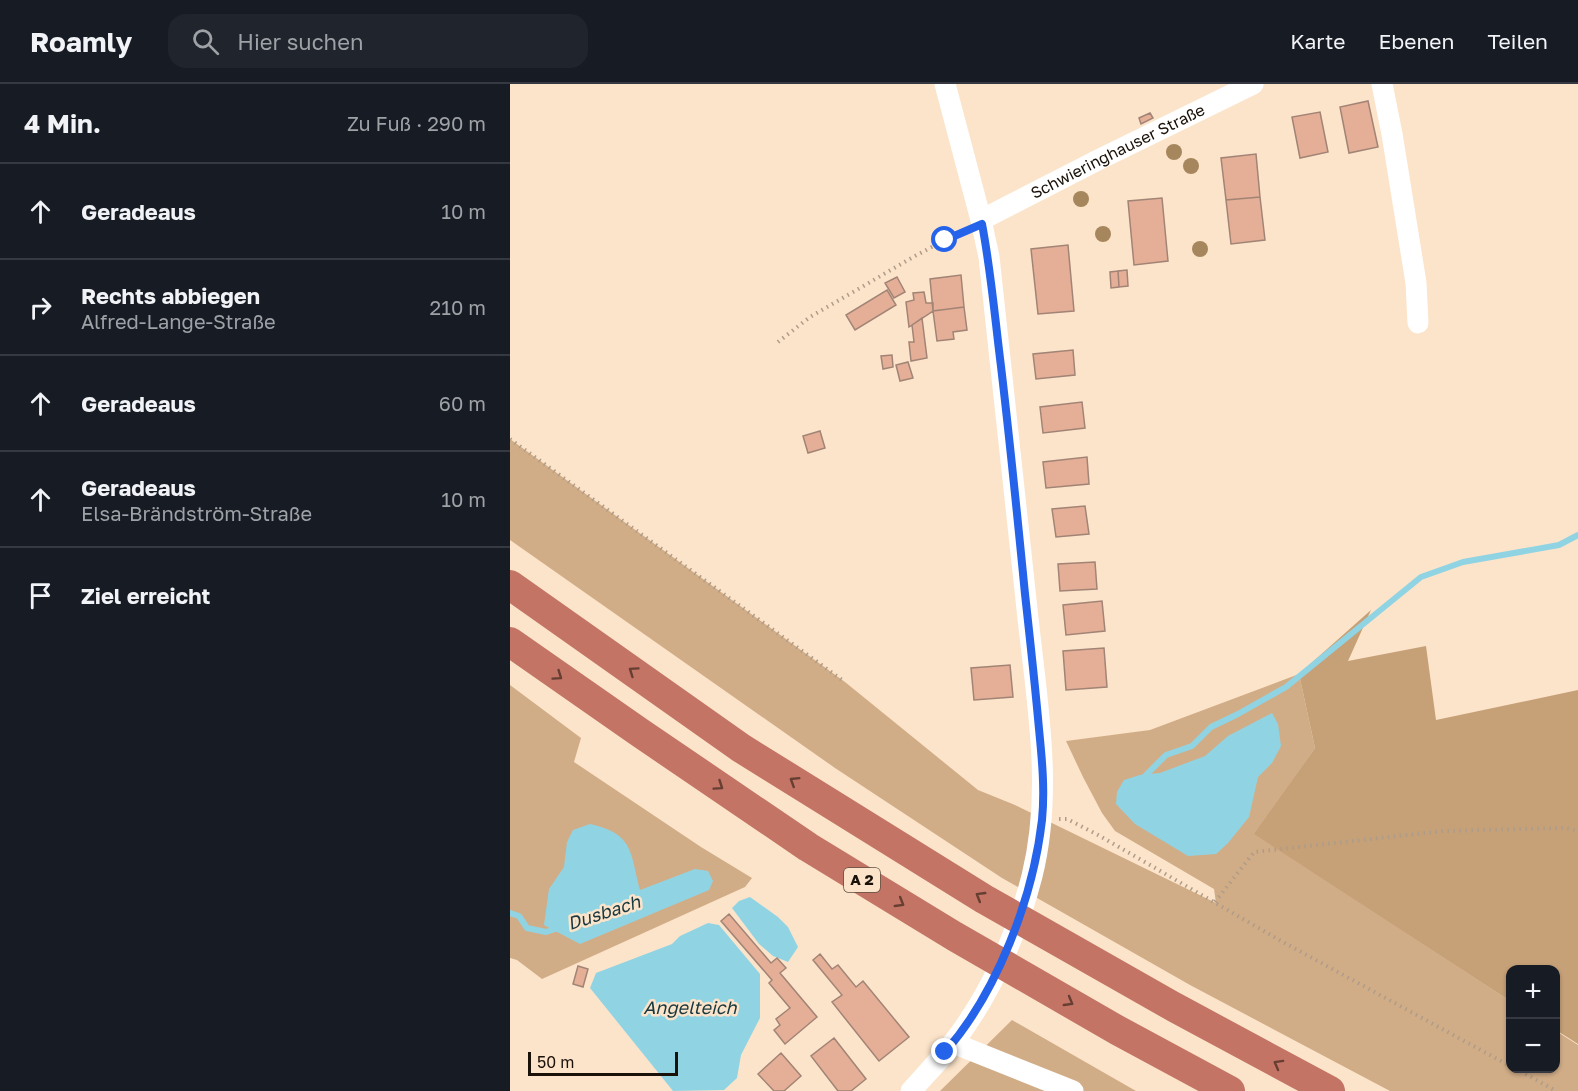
<!DOCTYPE html>
<html lang="de">
<head>
<meta charset="utf-8">
<style>
	:root { --surface:#171b24; --page:#20242c; --text:#f1f3f6; --muted:#9ea1a6; --line:#363941 }
	body { margin:0; font-family:"Golos Text",sans-serif; background:var(--page); color:var(--text) }
	.controls { position:absolute; right:18px; bottom:18px; display:grid; overflow:hidden; border-radius:12px; box-shadow:0 2px 4px #0004 }
	.controls button { width:54px; height:54px; display:grid; place-items:center; padding:0; border:0; border-bottom:2px solid var(--line); background:var(--surface); color:var(--text); font:30px sans-serif }
	.scale { position:absolute; left:18px; bottom:15px; width:150px; box-sizing:border-box; padding-left:6px; border:3px solid #1a1109; border-top:0; font-size:16px; line-height:21px; white-space:nowrap; color:#1a1109; -webkit-text-stroke:4px #fce4ca; paint-order:stroke }
	.stop { position:absolute; width:18px; height:18px; margin:-14px; border:4px solid #2563eb; border-radius:50%; background:#fff }
	.stop.end { background:#2563eb; border-color:#fff; box-shadow:0 2px 6px #0008 }
	.list { margin:0; padding:0; list-style:none }
	h2 { display:flex; justify-content:space-between; align-items:center; height:78px; margin:0; padding:0 24px; font-size:26px }
	h2 small { font-size:20px; font-weight:400; color:var(--muted) }
	.list li { display:grid; grid-template-columns:39px 1fr auto; gap:18px; align-items:center; box-sizing:border-box; height:96px; padding:0 24px; border-top:2px solid var(--line) }
	.list b { display:block; font-size:22px; white-space:nowrap }
	.list p { margin:0; font-size:20px; white-space:nowrap; color:var(--muted) }
	.list em { font-size:20px; font-style:normal; color:var(--muted) }
	.icon { flex:none; width:33px; height:33px; fill:none; stroke:currentColor; stroke-width:2; stroke-linecap:round; stroke-linejoin:round }
	.map { position:relative; flex:none; width:1068px; height:1007px; overflow:hidden }
	header { display:flex; align-items:center; gap:36px; box-sizing:border-box; height:84px; padding:0 30px; background:var(--surface); border-bottom:2px solid var(--line) }
	header strong { font-size:28px }
	nav { display:flex; gap:33px; margin-inline-start:auto; font-size:21px }
	.search { width:420px; height:54px; background:var(--page); display:flex; align-items:center; gap:15px; box-sizing:border-box; padding:0 21px; border-radius:18px; color:var(--muted); font-size:22px }
	main { display:flex }
	aside { flex:1; background:var(--surface) }
	.map>svg:first-child { display:block }
	.green { fill:#d1ad87 }
	.forest { fill:#c6a077 }
	.water { fill:#90d4e4 }
	.lines { fill:none; stroke-linecap:round; stroke-linejoin:round }
	.stream { stroke:#90d4e4; stroke-width:6 }
	.building { fill:#e4af96; stroke:#a28476; stroke-width:1.5 }
	.path { stroke:#af9c88; stroke-width:4; stroke-dasharray:1.5 4.5; stroke-linecap:butt }
	.minor { stroke:#fff; stroke-width:21 }
	.highway { stroke:#c37465; stroke-width:30 }
	.tree { fill:#a6865d }
	.oneway { stroke:#663e32 }
	.route { stroke:#2563eb; stroke-width:8 }
	.labels { text-anchor:middle; stroke-width:5; stroke-linejoin:round; paint-order:stroke }
	.shield { fill:#fce4ca; stroke:#5e5043; stroke-width:1.5 }
	.shield-label { font-size:15px; font-weight:bold; fill:#1a1109 }
	.street-label { font-size:16px; fill:#1a1109; stroke:#fce4ca }
	.water-label { font-size:18px; font-style:italic; fill:#17383f; stroke:#fce4ca }
</style>
</head>
<body>
<header>
<strong>Roamly</strong>
<div class="search"><svg class="icon" aria-label="search" viewBox="0 0 24 24"><circle cx="10" cy="10" r="6"/><path d="M15 15l6 6"/></svg>Hier suchen</div>
<nav><a>Karte</a><a>Ebenen</a><a>Teilen</a></nav>
</header>
<main>
<aside>
<h2>4 Min.<small>Zu Fuß · 290 m</small></h2>
<ul class="list">
<li><svg class="icon" aria-label="ahead" viewBox="0 0 24 24"><path d="M12 20V5M6 11l6-6 6 6"/></svg><div><b>Geradeaus</b></div><em>10 m</em></li>
<li><svg class="icon" aria-label="right" viewBox="0 0 24 24"><path d="M7 20v-9h11M14 6l5 5-5 5"/></svg><div><b>Rechts abbiegen</b><p>Alfred-Lange-Straße</p></div><em>210 m</em></li>
<li><svg class="icon" aria-label="ahead" viewBox="0 0 24 24"><path d="M12 20V5M6 11l6-6 6 6"/></svg><div><b>Geradeaus</b></div><em>60 m</em></li>
<li><svg class="icon" aria-label="ahead" viewBox="0 0 24 24"><path d="M12 20V5M6 11l6-6 6 6"/></svg><div><b>Geradeaus</b><p>Elsa-Brändström-Straße</p></div><em>10 m</em></li>
<li><svg class="icon" aria-label="arrive" viewBox="0 0 24 24"><path d="M6 21V4h12l-3 4 3 4H6"/></svg><div><b>Ziel erreicht</b></div></li>
</ul>
</aside>
<div class="map">
<svg width="1068" height="1007" viewBox="0 0 1068 1007">
	<rect width="100%" height="100%" fill="#fce4ca"/>
	<path class="green" d="M 0,355 L 335,598 L 468,706 L 505,721 L 706,819 L 704,805 L 605,747 L 592,729 L 573,693 L 556,657 L 640,646 L 789,590 L 805,664 L 745,750 L 1000,917 L 1000,984 L 1046,984 L 1046,947 L 1068,961 L 1068,1007 L 880,1007 L 680,901 L 492,794 L 325,684 L 0,456 Z
		M 0,601 L 71,654 L 64,678 L 191,763 L 242,794 L 235,803 L 32,895 L 7,876 L 0,874 Z
		M 502,936 L 626,1007 L 430,1007 Z"/>
	<path class="forest" d="M 861,526 L 838,577 L 916,562 L 926,636 L 1068,606 L 1068,960 L 1046,946 L 1046,886 L 1000,886 L 1000,917 L 744,750 L 805,664 L 789,590 Z"/>
	<path class="water" d="M 762,629 L 768,640 L 771,662 L 762,679 L 748,693 L 739,733 L 718,759 L 706,770 L 678,772 L 625,740 L 606,720 L 607,708 L 614,696 L 630,691 L 650,689 L 695,672 L 718,652 Z
		M 80,740 C 124,750 120,768 130,806 L 185,785 L 198,787 L 203,797 L 199,806 L 70,860 L 34,841 L 39,805 L 54,783 L 57,758 L 63,746 Z
		M 240,813 L 268,833 L 278,843 L 288,863 L 278,878 L 263,872 L 249,860 L 222,824 L 229,817 Z
		M 198,839 L 209,841 L 250,890 L 250,934 L 231,971 L 227,994 L 214,1006 L 163,1007 L 80,904 L 86,889 L 162,860 L 170,852 Z"/>
	<g class="lines">
		<path class="stream" d="M 632,695 L 656,671 L 682,662 L 701,643 L 728,630 L 776,603 L 911,493 L 953,478 L 1049,461 L 1068,451
			M 0,829 L 9,832 L 17,844 L 36,848 L 51,843"/>
	</g>
	<path class="building" d="M 858,17 L 868,63 L 839,69 L 830,23 Z
		M 810,28 L 818,68 L 790,74 L 782,33 Z
		M 640,29 L 643,34 L 631,40 L 629,34 Z
		M 746,70 L 750,113 L 716,116 L 711,74 Z
		M 750,113 L 755,156 L 721,160 L 716,116 Z
		M 652,114 L 658,177 L 624,181 L 618,117 Z
		M 558,161 L 564,227 L 528,230 L 521,165 Z
		M 617,186 L 618,202 L 609,203 L 608,187 Z
		M 608,187 L 609,203 L 601,204 L 600,188 Z
		M 451,191 L 454,223 L 423,227 L 420,195 Z
		M 387,193 L 395,208 L 384,214 L 375,199 Z
		M 377,206 L 386,221 L 345,246 L 336,231 Z
		M 414,208 L 416,219 L 423,219 L 423,227 L 399,243 L 396,218 L 404,216 L 403,209 Z
		M 454,223 L 457,246 L 443,248 L 444,255 L 427,257 L 423,227 Z
		M 412,234 L 417,274 L 401,277 L 399,258 L 404,258 L 402,241 Z
		M 563,266 L 565,291 L 526,295 L 523,270 Z
		M 382,271 L 383,283 L 373,285 L 371,272 Z
		M 398,278 L 403,294 L 390,297 L 386,281 Z
		M 572,318 L 575,344 L 533,349 L 530,323 Z
		M 310,347 L 315,364 L 298,369 L 293,352 Z
		M 577,373 L 579,400 L 536,404 L 533,378 Z
		M 575,422 L 579,450 L 546,453 L 542,425 Z
		M 585,478 L 587,505 L 550,507 L 548,480 Z
		M 592,517 L 595,547 L 556,551 L 553,521 Z
		M 594,564 L 597,603 L 556,606 L 553,567 Z
		M 500,581 L 503,613 L 464,616 L 461,584 Z
		M 219,830 L 261,879 L 267,874 L 276,884 L 270,889 L 307,933 L 275,960 L 264,946 L 270,941 L 266,935 L 280,924 L 259,899 L 262,896 L 211,837 Z
		M 310,870 L 322,885 L 328,881 L 346,903 L 353,897 L 399,953 L 369,977 L 322,918 L 332,911 L 303,876 Z
		M 68,882 L 78,885 L 73,903 L 63,900 Z
		M 324,954 L 356,995 L 341,1007 L 328,1007 L 301,972 Z
		M 271,969 L 291,992 L 274,1007 L 264,1007 L 248,990 Z"/>
	<g class="lines">
		<path class="path" d="M 268,258 L 300,233 L 405,172 L 435,156 L 455,147
			M 0,355 L 335,598
			M 549,735 L 557,735 L 588,751 L 773,858 L 1000,982
			M 705,818 L 744,768 L 932,747 L 1055,744 L 1068,747
			M 1005,984 L 1046,1007"/>
		<g class="minor">
			<path d="M 872,0 L 882,50 L 906,199 L 908,239"/>
			<path id="s1" d="M 471,136 L 588,76 L 743,0"/>
			<path d="M 443,959 L 563,1007"/>
			<path d="M 401,1007 C 415,991 430,976 443,959 C 480,911 507,851 522,792 C 544,704 526,613 517,525 C 505,408 491,290 479,173 L 471,136 L 435,0"/>
		</g>
		<path class="highway" d="M 0,501 L 231,664 L 474,815 L 664,923 L 820,1007
			M 0,558 L 129,648 L 298,763 L 444,852 L 607,946 L 720,1007"/>
	</g>
	<g class="tree">
		<circle cx="664" cy="68" r="8"/>
		<circle cx="681" cy="82" r="8"/>
		<circle cx="571" cy="115" r="8"/>
		<circle cx="593" cy="150" r="8"/>
		<circle cx="690" cy="165" r="8"/>
	</g>
	<defs><path id="oneway-chevron" d="M-2-3.5L2.5 0L-2 3.5" fill="none" stroke-width="1.6" stroke-linecap="round" stroke-linejoin="round" transform="scale(1.5)"/></defs>
	<g class="oneway">
		<use href="#oneway-chevron" transform="translate(123 587) rotate(-145)"/>
		<use href="#oneway-chevron" transform="translate(48 592) rotate(35)"/>
		<use href="#oneway-chevron" transform="translate(284 697) rotate(-148)"/>
		<use href="#oneway-chevron" transform="translate(209 702) rotate(34)"/>
		<use href="#oneway-chevron" transform="translate(470 812) rotate(-149)"/>
		<use href="#oneway-chevron" transform="translate(390 819) rotate(31)"/>
		<use href="#oneway-chevron" transform="translate(559 918) rotate(30)"/>
		<use href="#oneway-chevron" transform="translate(768 980) rotate(-151)"/>
	</g>
	<g class="lines">
		<path class="route" d="M 435,156 L 472,140 C 480,182 484,224 489,266 C 499,347 507,428 515,510 C 520,555 525,600 529,645 C 532,675 535,706 532,736 C 523,814 487,909 435,968"/>
	</g>
	<g class="labels">
		<rect class="shield" x="334" y="784" width="36" height="24" rx="4.5"/>
		<g class="shield-label">
			<text x="352" y="801">A 2</text>
		</g>
		<g class="street-label">
			<text dy="6" stroke="none"><textPath href="#s1" startOffset="153">Schwieringhauser Straße</textPath></text>
		</g>
		<g class="water-label">
			<text transform="translate(94 829) rotate(-18)" y="6">Dusbach</text>
			<text x="180" y="930">Angelteich</text>
		</g>
	</g>
</svg>
<div class="controls">
<button>+</button>
<button>−</button>
</div>
<div class="scale">50 m</div>
<div class="stop" style="left:435px;top:156px"></div>
<div class="stop end" style="left:435px;top:968px"></div>
</div>
</main>
</body>
</html>
